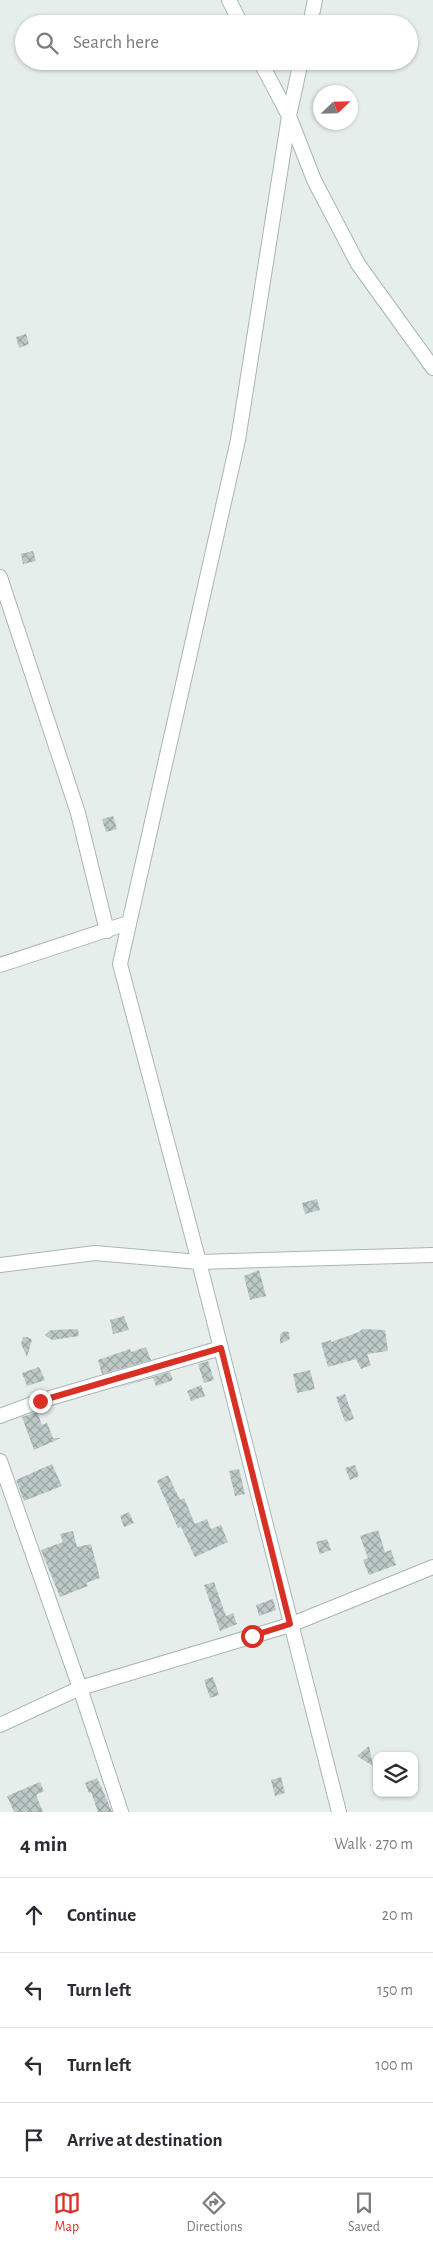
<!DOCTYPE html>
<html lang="en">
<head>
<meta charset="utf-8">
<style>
	:root { --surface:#fff; --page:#f7f7f7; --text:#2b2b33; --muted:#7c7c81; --line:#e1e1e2; --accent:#d93025 }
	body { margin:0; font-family:"Alegreya Sans",sans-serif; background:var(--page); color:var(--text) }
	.controls { position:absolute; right:15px; bottom:15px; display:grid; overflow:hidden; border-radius:10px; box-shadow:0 1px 4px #0004 }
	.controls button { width:45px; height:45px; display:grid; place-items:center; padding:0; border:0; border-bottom:1px solid var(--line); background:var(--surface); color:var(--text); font:25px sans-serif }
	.compass { position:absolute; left:313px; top:85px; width:45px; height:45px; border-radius:50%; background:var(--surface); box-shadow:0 1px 4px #0004; rotate:67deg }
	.stop { position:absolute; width:15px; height:15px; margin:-11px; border:4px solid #d93025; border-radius:50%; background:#fff }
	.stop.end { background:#d93025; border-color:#fff; box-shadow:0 1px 5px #0008 }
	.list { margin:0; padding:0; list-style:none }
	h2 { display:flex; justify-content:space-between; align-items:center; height:65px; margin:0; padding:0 20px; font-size:21px }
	h2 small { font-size:16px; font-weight:400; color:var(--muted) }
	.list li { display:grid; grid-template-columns:32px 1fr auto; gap:15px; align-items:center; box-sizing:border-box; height:75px; padding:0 20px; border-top:1px solid var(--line) }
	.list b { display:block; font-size:19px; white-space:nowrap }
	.list em { font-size:16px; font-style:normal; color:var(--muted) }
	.icon { flex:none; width:28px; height:28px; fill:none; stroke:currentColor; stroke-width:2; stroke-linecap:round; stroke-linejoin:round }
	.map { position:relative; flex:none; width:433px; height:1812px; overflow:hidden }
	.search { position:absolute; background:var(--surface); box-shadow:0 1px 4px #0004; left:15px; right:15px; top:15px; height:55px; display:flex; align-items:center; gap:12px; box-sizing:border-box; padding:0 18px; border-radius:28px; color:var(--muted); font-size:19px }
	.sheet { height:365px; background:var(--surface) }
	nav { display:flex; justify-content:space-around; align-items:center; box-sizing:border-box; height:70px; border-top:1px solid var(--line); background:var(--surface); font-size:14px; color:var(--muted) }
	nav a { display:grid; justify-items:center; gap:2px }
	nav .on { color:var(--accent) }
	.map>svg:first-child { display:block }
	.building { fill:url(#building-cross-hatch) }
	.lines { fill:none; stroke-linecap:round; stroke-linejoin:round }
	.minor-casing { stroke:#a9b6b4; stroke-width:16 }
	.minor { stroke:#fff; stroke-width:14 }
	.route { stroke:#d93025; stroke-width:6 }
</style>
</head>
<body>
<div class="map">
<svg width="433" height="1812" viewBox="0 0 433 1812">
	<defs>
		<pattern id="building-cross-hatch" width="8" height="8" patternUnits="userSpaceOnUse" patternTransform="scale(1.25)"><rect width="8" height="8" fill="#bcc9c6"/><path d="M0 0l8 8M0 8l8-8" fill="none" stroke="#99a5a2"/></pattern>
	</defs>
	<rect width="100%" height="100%" fill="#e6eeec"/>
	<path class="building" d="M 26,334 L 29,344 L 19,348 L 16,337 Z
		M 33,551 L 36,561 L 23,564 L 21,554 Z
		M 113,816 L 117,829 L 106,832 L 102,819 Z
		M 317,1199 L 320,1210 L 305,1214 L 302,1203 Z
		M 259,1270 L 266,1296 L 250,1300 L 244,1276 Z
		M 124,1316 L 129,1330 L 113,1334 L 110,1320 Z
		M 78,1329 L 79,1336 L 52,1340 L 45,1335 L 51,1330 Z
		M 362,1329 L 385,1330 L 388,1351 L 367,1354 L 371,1365 L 361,1369 L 356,1359 L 328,1367 L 321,1343 L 331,1340 L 331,1342 L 359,1332 Z
		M 284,1331 L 289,1332 L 290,1339 L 280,1344 L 280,1335 Z
		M 23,1337 L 28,1337 L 32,1340 L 27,1357 L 21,1344 Z
		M 146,1347 L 151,1360 L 102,1374 L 98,1360 L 130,1349 L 131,1352 Z
		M 208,1361 L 214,1380 L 204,1383 L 198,1364 Z
		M 39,1367 L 45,1380 L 27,1386 L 22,1373 Z
		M 310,1370 L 315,1389 L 297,1393 L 293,1374 Z
		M 170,1372 L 173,1380 L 156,1386 L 153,1378 L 107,1390 Z
		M 201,1385 L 205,1396 L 191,1401 L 187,1391 Z
		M 345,1394 L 354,1419 L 345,1422 L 336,1397 Z
		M 37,1412 L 42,1425 L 47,1423 L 53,1438 L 61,1438 L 34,1450 L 22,1417 Z
		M 52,1464 L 62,1486 L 24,1501 L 16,1480 Z
		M 355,1465 L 359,1476 L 350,1480 L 345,1468 Z
		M 239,1469 L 245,1494 L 235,1496 L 229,1471 Z
		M 168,1475 L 180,1500 L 184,1498 L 195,1524 L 207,1519 L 211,1529 L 221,1525 L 228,1542 L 195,1557 L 181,1527 L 178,1528 L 157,1481 Z
		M 129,1512 L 134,1523 L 124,1527 L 120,1516 Z
		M 378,1530 L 385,1552 L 391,1550 L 396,1565 L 369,1575 L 363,1560 L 368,1558 L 360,1536 Z
		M 73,1531 L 77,1547 L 91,1544 L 100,1578 L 86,1583 L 88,1586 L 60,1597 L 41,1550 L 63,1542 L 60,1534 Z
		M 327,1539 L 331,1550 L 320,1554 L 316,1542 Z
		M 214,1582 L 226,1616 L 233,1613 L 237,1624 L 220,1631 L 204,1585 Z
		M 273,1599 L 276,1610 L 259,1616 L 256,1605 Z
		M 213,1677 L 219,1695 L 210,1698 L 204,1680 Z
		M 369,1746 L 373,1766 L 357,1756 Z
		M 281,1777 L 285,1793 L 275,1796 L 271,1780 Z
		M 97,1778 L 107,1800 L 112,1812 L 98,1812 L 91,1792 L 89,1793 L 85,1783 Z
		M 40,1782 L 44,1791 L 36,1795 L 43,1812 L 14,1812 L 7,1796 Z"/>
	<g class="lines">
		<g class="minor-casing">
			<path id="minor" d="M 229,0 L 241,24
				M 310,24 L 315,0
				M 260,61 L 289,116 L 314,180 L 358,264 L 433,368
				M 301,61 L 289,116 L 238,440 L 120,964 L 199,1262 L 339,1812
				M 0,577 L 78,813 L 107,931
				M 0,965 L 128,923
				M 0,1265 L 95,1253 L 199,1262 L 433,1255
				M 0,1416 L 40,1401 L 221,1348
				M 0,1461 L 80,1688 L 121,1812
				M 0,1725 L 80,1688 L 290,1625 L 433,1567"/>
		</g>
		<use href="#minor" class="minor"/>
	</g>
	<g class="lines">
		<path class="route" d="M 40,1401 L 221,1348 L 290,1624 L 252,1636"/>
	</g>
</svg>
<div class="controls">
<button><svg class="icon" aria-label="layers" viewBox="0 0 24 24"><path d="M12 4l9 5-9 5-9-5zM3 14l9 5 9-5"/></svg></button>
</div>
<svg class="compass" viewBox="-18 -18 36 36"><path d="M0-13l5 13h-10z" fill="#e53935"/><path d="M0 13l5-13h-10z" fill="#7c7c81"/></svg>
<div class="stop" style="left:252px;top:1636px"></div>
<div class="stop end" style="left:40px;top:1401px"></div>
<div class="search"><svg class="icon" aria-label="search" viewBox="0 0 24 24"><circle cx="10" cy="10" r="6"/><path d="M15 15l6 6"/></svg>Search here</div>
</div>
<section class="sheet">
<h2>4 min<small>Walk · 270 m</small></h2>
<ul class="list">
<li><svg class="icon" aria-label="ahead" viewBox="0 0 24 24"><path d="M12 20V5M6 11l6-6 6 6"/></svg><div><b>Continue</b></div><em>20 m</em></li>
<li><svg class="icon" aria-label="left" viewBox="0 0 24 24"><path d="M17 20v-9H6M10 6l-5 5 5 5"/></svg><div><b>Turn left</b></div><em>150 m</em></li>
<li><svg class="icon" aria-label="left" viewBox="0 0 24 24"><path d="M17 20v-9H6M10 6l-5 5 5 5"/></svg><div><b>Turn left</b></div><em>100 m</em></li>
<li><svg class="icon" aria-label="arrive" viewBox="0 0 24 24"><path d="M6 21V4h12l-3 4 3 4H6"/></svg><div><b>Arrive at destination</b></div></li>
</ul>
</section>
<nav>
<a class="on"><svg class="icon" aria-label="map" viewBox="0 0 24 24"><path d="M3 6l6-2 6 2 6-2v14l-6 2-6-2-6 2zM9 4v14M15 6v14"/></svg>Map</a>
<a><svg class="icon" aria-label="directions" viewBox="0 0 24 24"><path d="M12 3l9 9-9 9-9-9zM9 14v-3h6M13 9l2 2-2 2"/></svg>Directions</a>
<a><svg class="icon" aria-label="saved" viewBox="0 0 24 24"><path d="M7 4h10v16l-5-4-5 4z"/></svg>Saved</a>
</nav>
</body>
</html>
